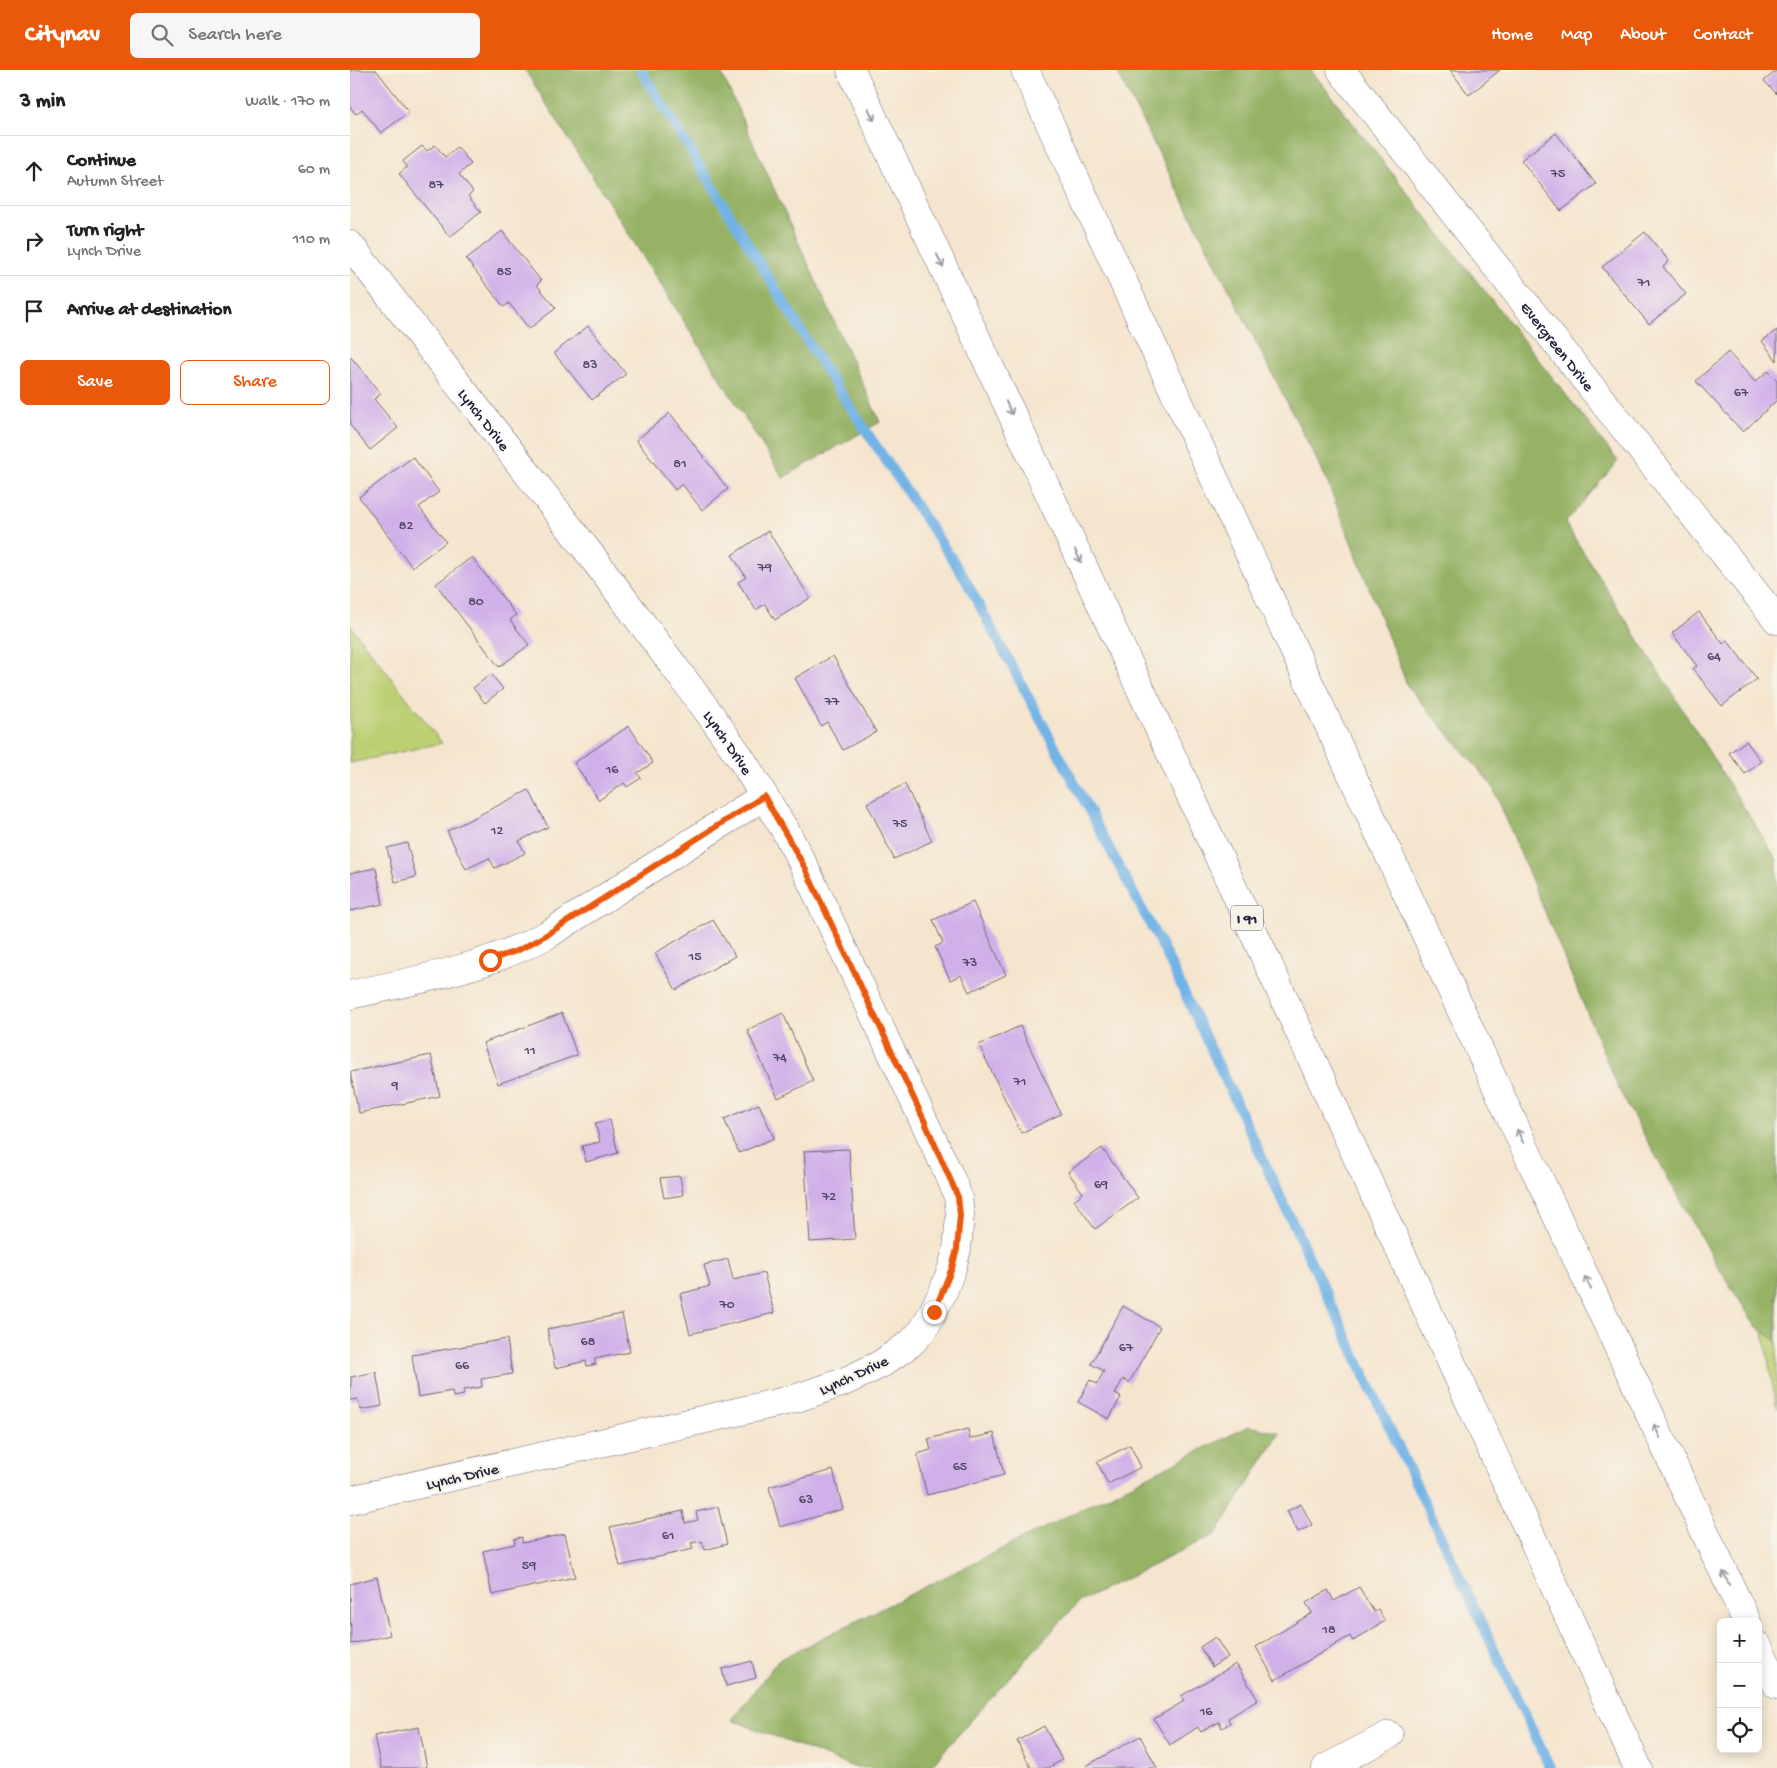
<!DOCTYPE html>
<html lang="en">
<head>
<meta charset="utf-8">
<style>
	:root { --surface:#fff; --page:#f6f6f6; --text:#222; --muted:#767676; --line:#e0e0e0; --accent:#ea580c }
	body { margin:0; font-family:"Gochi Hand",sans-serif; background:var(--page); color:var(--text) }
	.controls { position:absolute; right:15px; bottom:15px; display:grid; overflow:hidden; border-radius:8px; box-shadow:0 2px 12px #0003 }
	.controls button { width:45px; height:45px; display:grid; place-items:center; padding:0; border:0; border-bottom:1px solid var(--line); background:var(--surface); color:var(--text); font:25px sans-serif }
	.stop { position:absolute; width:15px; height:15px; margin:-11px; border:4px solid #ea580c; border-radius:50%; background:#fff }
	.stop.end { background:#ea580c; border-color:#fff; box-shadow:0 1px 5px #0008 }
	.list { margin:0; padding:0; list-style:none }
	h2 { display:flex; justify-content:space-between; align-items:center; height:65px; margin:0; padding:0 20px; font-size:21px }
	h2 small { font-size:16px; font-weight:400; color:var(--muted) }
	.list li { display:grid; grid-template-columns:32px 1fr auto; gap:15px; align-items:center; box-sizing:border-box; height:70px; padding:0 20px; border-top:1px solid var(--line) }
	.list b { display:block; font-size:19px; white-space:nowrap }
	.list p { margin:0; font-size:16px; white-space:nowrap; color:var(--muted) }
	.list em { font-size:16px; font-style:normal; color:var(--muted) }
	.actions { display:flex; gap:10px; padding:15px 20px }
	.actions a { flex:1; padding:11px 0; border:1px solid var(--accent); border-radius:8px; text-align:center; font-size:18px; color:var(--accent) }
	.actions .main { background:var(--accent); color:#fff }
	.icon { flex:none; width:28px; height:28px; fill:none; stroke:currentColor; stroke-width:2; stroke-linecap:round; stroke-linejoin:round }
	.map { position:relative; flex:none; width:1427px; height:1698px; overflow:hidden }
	header { display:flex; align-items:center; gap:30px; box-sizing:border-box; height:70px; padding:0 25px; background:var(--accent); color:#fff }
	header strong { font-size:24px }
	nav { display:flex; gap:28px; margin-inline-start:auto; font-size:18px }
	.search { width:350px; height:45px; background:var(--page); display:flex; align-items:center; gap:12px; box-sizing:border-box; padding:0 18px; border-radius:8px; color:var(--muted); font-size:19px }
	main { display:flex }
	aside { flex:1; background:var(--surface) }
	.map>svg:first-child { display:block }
	.green { fill:#bccf73; stroke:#6f7857 }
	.forest { fill:#95b265; stroke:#5c6a50 }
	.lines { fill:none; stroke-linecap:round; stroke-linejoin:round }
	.stream { stroke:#72b3e6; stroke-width:10 }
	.building { fill:#d0b0e9 }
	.street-casing { stroke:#6c666e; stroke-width:29 }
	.highway-casing { stroke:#6c666e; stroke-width:29 }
	.street { stroke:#fff; stroke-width:28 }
	.highway { stroke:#fff; stroke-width:28 }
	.oneway { stroke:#9c9ca7 }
	.route { stroke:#ea580c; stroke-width:6 }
	.labels { text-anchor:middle; stroke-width:4.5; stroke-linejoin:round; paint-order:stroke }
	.number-label { font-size:14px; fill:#4e4666 }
	.shield { fill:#f7f3e8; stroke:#62616f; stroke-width:1 }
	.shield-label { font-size:15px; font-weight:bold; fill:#22223b }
	.street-label { font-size:16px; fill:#22223b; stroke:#f7f3e8 }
</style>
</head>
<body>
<header>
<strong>Citynav</strong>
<div class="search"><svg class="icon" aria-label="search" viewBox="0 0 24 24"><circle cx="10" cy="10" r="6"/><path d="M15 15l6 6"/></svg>Search here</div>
<nav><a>Home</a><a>Map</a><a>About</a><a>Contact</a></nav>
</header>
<main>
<aside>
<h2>3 min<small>Walk · 170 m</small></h2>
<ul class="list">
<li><svg class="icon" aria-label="ahead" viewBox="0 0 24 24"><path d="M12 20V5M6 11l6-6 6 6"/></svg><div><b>Continue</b><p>Autumn Street</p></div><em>60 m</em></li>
<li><svg class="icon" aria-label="right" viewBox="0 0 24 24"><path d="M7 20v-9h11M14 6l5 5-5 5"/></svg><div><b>Turn right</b><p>Lynch Drive</p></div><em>110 m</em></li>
<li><svg class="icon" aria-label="arrive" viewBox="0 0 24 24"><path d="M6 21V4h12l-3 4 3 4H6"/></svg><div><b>Arrive at destination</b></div></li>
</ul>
<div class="actions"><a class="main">Save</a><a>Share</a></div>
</aside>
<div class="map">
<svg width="1427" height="1698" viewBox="0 0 1427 1698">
	<rect width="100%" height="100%" fill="#f7f3e8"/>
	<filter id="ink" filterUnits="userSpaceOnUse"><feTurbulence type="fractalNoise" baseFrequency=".02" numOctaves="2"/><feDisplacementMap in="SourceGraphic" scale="10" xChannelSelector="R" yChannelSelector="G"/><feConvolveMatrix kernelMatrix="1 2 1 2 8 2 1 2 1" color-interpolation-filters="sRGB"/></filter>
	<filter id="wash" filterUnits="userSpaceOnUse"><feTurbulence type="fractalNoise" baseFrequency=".0096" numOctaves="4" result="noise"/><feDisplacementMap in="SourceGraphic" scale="20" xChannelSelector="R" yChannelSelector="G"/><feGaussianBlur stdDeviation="1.12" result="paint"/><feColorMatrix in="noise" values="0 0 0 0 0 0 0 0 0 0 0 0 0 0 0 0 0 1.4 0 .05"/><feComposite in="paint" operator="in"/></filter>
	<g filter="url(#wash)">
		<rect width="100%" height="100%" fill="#f5e5ce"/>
		<path class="green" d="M 0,555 L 92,673 L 0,693 Z
			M 1413,1261 L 1427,1271 L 1427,1339 Z"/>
		<path class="forest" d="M 175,0 L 370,0 L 530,352 L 433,408 Z
			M 766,0 L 961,0 L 1268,391 L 1215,453 L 1427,790 L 1427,1271 L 1406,1256 L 1366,1194 L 1270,1022 L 1142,715 L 1058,617 L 975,406 Z
			M 899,1356 L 930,1363 L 866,1464 L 729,1532 L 665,1601 L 579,1698 L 506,1698 L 382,1650 L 428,1590 Z"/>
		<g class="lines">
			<path class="stream" d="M 291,0 L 476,301 L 614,507 L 816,884 L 1200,1698"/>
		</g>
		<g id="blocks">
			<path class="building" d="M 0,0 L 26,0 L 59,42 L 31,63 L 12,39 L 6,44 L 0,37 Z
				M 1100,0 L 1150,0 L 1119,25 Z
				M 1427,0 L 1427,24 L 1414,11 Z
				M 1206,63 L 1246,114 L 1211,141 L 1171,90 Z
				M 85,75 L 95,87 L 107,77 L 121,94 L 109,104 L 123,122 L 118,126 L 131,142 L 100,167 L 49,104 L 57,97 L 53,91 L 72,76 L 77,81 Z
				M 152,161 L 191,211 L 187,215 L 206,238 L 179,259 L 159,233 L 154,237 L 116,189 Z
				M 1295,162 L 1319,191 L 1313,197 L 1336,224 L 1299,254 L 1252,197 Z
				M 238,256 L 276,304 L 242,330 L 204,283 Z
				M 1427,260 L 1427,291 L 1412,271 Z
				M 1378,282 L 1405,312 L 1418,301 L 1427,310 L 1427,330 L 1393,362 L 1346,311 Z
				M 0,286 L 31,324 L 24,329 L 48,358 L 20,380 L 0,355 Z
				M 320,343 L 378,419 L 352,440 L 332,414 L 325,420 L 286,370 Z
				M 63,387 L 89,422 L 69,437 L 96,472 L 62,497 L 9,427 Z
				M 418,461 L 460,528 L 425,550 L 415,534 L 406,540 L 388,512 L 396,507 L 382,485 Z
				M 122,487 L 166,545 L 160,550 L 179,575 L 149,597 L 86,514 Z
				M 1349,542 L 1373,574 L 1377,570 L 1407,609 L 1372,636 L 1343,599 L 1347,596 L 1322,563 Z
				M 483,586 L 526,662 L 493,680 L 477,652 L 471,656 L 445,608 Z
				M 141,604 L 153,619 L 135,633 L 123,618 Z
				M 279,656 L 303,693 L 287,703 L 291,708 L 277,717 L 274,713 L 249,730 L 224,693 Z
				M 1396,671 L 1411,691 L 1395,704 L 1379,683 Z
				M 555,714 L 582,771 L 544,789 L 517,733 Z
				M 179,720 L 198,757 L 169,771 L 175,783 L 145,798 L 139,788 L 116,799 L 97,761 Z
				M 57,773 L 66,807 L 45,812 L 37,778 Z
				M 26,798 L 33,834 L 0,841 L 0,803 Z
				M 623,832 L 656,905 L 619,922 L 611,905 L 600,910 L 585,877 L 593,873 L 583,850 Z
				M 363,850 L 385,886 L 326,920 L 305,883 Z
				M 212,943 L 227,985 L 148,1014 L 133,973 Z
				M 433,943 L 463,1011 L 428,1028 L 397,960 Z
				M 670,956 L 711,1044 L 671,1063 L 629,975 Z
				M 81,985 L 90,1026 L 9,1043 L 0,1002 Z
				M 409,1034 L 424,1068 L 389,1083 L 374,1049 Z
				M 260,1050 L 268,1083 L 236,1092 L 232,1076 L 250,1072 L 245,1053 Z
				M 752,1078 L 788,1128 L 745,1159 L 724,1130 L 733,1123 L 718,1102 Z
				M 499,1079 L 505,1169 L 460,1172 L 454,1081 Z
				M 330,1106 L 333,1125 L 314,1128 L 310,1108 Z
				M 378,1189 L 383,1210 L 414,1203 L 424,1243 L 340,1264 L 330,1224 L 360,1216 L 354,1195 Z
				M 773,1236 L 810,1257 L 779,1313 L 773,1309 L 765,1324 L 771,1327 L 759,1349 L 728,1332 L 740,1310 L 747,1314 L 754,1301 L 741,1294 Z
				M 272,1244 L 280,1282 L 244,1289 L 246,1294 L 237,1296 L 236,1291 L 205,1298 L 197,1259 Z
				M 157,1269 L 162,1304 L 131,1309 L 132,1317 L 113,1320 L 114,1325 L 103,1327 L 102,1321 L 68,1327 L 62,1285 Z
				M 26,1302 L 32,1336 L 11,1340 L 8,1329 L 0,1330 L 1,1307 Z
				M 618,1359 L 620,1369 L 644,1363 L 654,1405 L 577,1425 L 567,1384 L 581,1380 L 578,1369 Z
				M 780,1375 L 791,1397 L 758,1414 L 747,1392 Z
				M 483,1400 L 493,1439 L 430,1457 L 419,1417 Z
				M 951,1434 L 962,1455 L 948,1462 L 937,1441 Z
				M 368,1437 L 377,1474 L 355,1480 L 352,1471 L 341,1473 L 343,1479 L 270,1496 L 260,1457 L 333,1441 L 335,1453 L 348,1450 L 346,1442 Z
				M 215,1464 L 225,1507 L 142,1525 L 133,1481 L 165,1474 L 164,1469 L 172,1467 L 172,1473 Z
				M 27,1507 L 40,1565 L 1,1574 L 0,1514 Z
				M 1009,1517 L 1024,1542 L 1028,1539 L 1035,1551 L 1003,1571 L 1000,1566 L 925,1610 L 906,1577 L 962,1543 L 956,1533 L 978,1520 L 984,1531 Z
				M 865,1567 L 878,1587 L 862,1597 L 850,1577 Z
				M 402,1591 L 406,1608 L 376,1616 L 372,1599 Z
				M 886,1594 L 908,1630 L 878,1648 L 880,1653 L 872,1658 L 869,1652 L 851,1662 L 848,1657 L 820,1675 L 804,1649 L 834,1631 L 831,1626 Z
				M 694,1656 L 712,1690 L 698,1698 L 681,1698 L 667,1671 Z
				M 69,1657 L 77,1698 L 31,1698 L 24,1666 Z
				M 790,1666 L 807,1698 L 737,1698 L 736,1696 Z"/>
		</g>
	</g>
	<g filter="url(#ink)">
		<use href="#blocks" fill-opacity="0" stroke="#6c666e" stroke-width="1"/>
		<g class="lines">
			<g class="street-casing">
				<g id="street">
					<path id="s1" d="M 991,0 L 1230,303 L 1427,550"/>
					<path id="s2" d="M 0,175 L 240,484 L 362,647 L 392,690 L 435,760 L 454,796 L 602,1111 L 608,1127 L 610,1145 L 607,1179 L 602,1198 L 593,1222 L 574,1259 L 561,1273 L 531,1294 L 494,1312 L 444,1329 L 0,1430"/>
					<path d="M 0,925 C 68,910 134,898 197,865 L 414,726"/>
					<path d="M 976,1698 L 1039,1665"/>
				</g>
			</g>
			<g class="highway-casing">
				<path id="highway" d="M 501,0 L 862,772 L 1288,1698
					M 675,0 L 1173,1074 L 1397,1552
					M 1408,1576 L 1427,1615"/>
			</g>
			<use href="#street" class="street"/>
			<use href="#highway" class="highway"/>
		</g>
		<defs><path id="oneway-shaft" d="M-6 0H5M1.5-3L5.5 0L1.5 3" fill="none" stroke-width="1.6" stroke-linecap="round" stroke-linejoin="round" transform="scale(1.25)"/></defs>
		<g class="oneway">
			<use href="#oneway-shaft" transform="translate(521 44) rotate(65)"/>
			<use href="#oneway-shaft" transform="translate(590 191) rotate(65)"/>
			<use href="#oneway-shaft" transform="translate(659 338) rotate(65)"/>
			<use href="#oneway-shaft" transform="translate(728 486) rotate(65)"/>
			<use href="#oneway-shaft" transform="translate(1170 1066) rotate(-115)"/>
			<use href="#oneway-shaft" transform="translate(1238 1213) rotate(-115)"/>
			<use href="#oneway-shaft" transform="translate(1307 1361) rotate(-115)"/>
			<use href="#oneway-shaft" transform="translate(1376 1508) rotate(-115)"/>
		</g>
	</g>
	<g class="lines" filter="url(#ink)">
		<path class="route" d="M 140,890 L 169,880 L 196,865 L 414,726 L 454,796 L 574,1050 L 608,1127 L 610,1145 L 607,1179 L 602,1198 L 584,1242"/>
	</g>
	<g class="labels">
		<g class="number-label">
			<text x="1208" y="107">75</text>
			<text x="86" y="118">87</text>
			<text x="154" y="205">85</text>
			<text x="1294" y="216">71</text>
			<text x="240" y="298">83</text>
			<text x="1391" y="326">67</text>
			<text x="330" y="397">81</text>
			<text x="56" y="459">82</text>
			<text x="415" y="501">79</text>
			<text x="126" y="535">80</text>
			<text x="1364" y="590">64</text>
			<text x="482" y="635">77</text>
			<text x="262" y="703">16</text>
			<text x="550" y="757">75</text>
			<text x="147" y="764">12</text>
			<text x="345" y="890">15</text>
			<text x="620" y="896">73</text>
			<text x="180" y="984">11</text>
			<text x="430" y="991">74</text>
			<text x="670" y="1015">71</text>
			<text x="45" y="1019">9</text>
			<text x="751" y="1118">69</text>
			<text x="479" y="1130">72</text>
			<text x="377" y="1238">70</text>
			<text x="238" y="1275">68</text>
			<text x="776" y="1281">67</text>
			<text x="112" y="1299">66</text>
			<text x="610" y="1400">65</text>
			<text x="456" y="1433">63</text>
			<text x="318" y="1469">61</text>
			<text x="179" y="1499">59</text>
			<text x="979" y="1563">18</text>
			<text x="856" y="1645">16</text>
		</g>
		<rect class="shield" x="881" y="835.5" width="32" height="25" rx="4"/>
		<g class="shield-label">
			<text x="897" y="853">I 91</text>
		</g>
		<g class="street-label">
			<text dy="6" stroke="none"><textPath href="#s1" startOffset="351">Evergreen Drive</textPath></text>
			<text dy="6" stroke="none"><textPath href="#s2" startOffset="220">Lynch Drive</textPath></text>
			<text dy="6" stroke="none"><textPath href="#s2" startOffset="625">Lynch Drive</textPath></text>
			<text transform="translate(503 1304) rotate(-25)" y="6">Lynch Drive</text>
			<text transform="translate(112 1405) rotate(-13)" y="6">Lynch Drive</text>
		</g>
	</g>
</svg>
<div class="controls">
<button>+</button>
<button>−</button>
<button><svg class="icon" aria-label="locate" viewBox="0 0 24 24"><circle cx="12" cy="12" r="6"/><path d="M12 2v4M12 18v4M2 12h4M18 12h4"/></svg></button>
</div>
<div class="stop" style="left:140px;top:890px"></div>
<div class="stop end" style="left:584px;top:1242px"></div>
</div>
</main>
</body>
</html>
